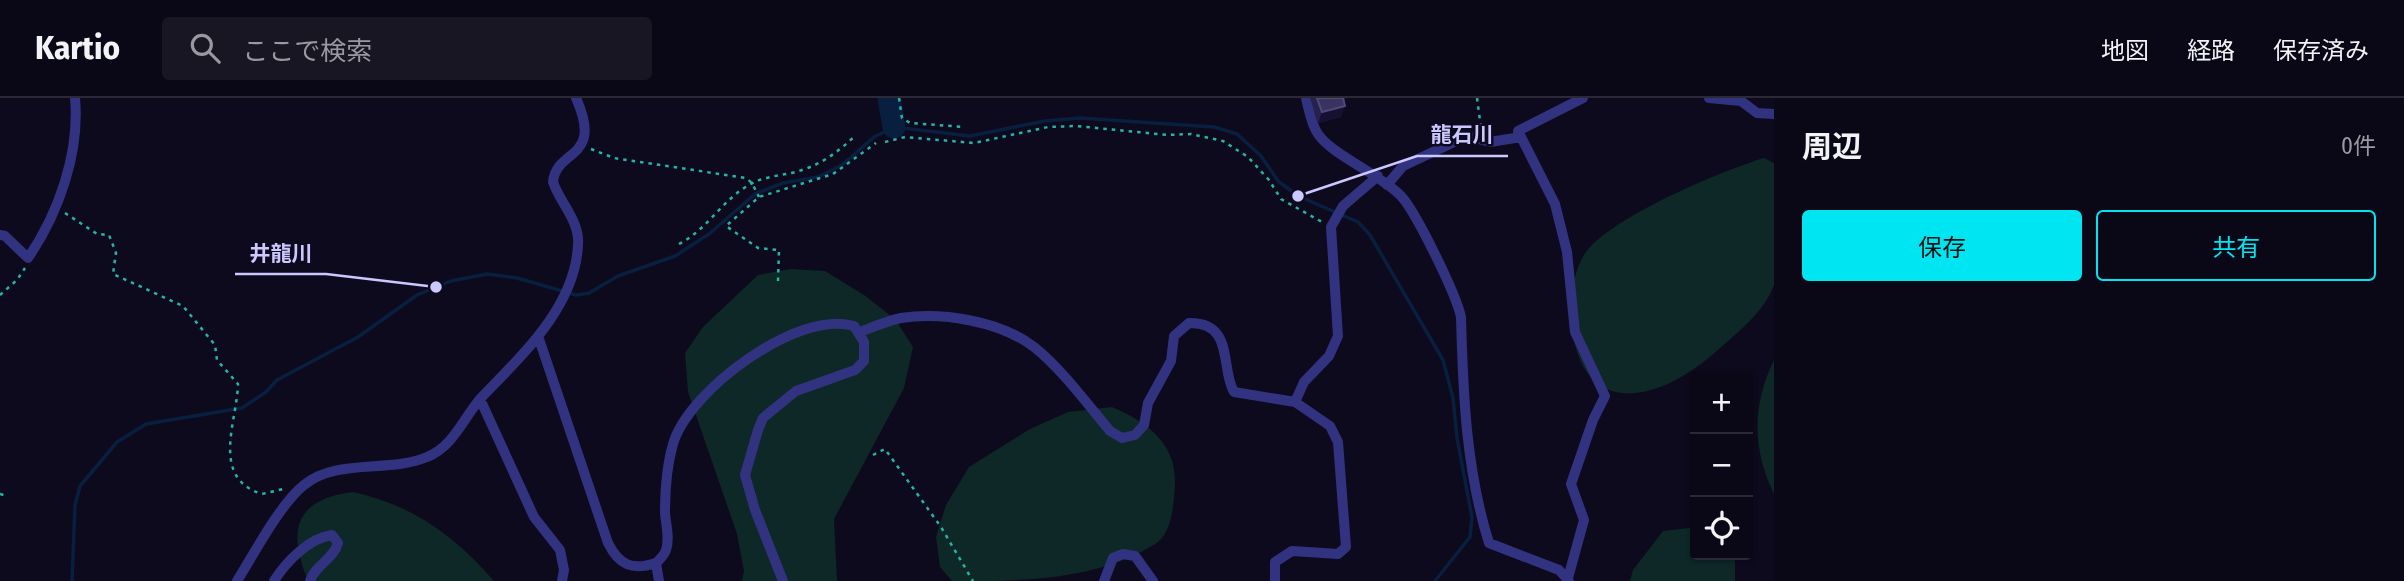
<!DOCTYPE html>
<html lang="ja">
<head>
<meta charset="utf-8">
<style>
	:root { --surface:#0a0816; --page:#181623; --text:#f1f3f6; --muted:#999aa1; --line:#2a2935; --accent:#00e5f2 }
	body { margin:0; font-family:"Fira Sans Condensed","Noto Sans JP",sans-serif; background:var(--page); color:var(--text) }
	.controls { position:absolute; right:21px; bottom:21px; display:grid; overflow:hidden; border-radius:7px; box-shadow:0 2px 5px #0004 }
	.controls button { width:63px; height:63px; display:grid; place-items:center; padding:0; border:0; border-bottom:2px solid var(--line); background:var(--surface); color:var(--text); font:35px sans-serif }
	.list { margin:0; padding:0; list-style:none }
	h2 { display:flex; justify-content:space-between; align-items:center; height:91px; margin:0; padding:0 28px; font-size:30px }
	h2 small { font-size:23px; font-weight:400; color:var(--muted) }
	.actions { display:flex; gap:14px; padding:21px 28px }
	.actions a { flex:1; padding:16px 0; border:2px solid var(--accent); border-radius:7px; text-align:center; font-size:24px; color:var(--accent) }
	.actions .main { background:var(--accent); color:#111 }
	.icon { flex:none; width:38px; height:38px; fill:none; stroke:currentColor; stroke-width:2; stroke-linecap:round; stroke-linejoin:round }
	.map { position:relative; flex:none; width:1774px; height:483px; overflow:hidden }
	header { display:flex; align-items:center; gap:42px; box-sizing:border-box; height:98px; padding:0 35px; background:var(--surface); border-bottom:2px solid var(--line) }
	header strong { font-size:33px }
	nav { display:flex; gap:38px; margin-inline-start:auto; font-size:24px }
	.search { width:490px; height:63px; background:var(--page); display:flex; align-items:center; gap:18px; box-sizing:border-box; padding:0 24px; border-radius:7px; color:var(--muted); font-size:26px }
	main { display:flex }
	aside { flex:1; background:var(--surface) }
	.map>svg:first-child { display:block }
	.green { fill:#0d2826 }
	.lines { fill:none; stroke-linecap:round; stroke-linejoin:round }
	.stream { stroke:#081f3f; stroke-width:3.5 }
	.river { stroke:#081f3f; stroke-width:23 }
	.path { stroke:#26b4a5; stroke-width:2.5; stroke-dasharray:3.5 5; stroke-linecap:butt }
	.minor { stroke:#323380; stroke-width:10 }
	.wall { fill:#28214d }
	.shaded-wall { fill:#161132 }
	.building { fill:#3a3360; stroke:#504a79; stroke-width:2 }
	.leader { fill:none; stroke:#cbc7ff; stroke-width:2.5 }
	.callout-dot { fill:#cbc7ff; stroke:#0d0a1e; stroke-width:2.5 }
	.callout-label { font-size:21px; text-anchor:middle; font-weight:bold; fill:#cbc7ff; stroke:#0d0a1e; stroke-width:5; stroke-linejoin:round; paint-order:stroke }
</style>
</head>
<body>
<header>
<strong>Kartio</strong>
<div class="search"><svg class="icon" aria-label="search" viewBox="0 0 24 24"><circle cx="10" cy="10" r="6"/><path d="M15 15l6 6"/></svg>ここで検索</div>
<nav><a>地図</a><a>経路</a><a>保存済み</a></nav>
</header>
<main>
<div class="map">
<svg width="1774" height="483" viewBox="0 0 1774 483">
	<rect width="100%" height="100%" fill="#0d0a1e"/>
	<path class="green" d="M 1764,60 L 1774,65 C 1774,95 1774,126 1774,156 C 1774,165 1774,179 1774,187 C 1765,213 1738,234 1719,251 C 1652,312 1571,321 1571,208 C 1571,191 1577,162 1590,149 C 1621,116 1720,73 1764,60 Z
		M 790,171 L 825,173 L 864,197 L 895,221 L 913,249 L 904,290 L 834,421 L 837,483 L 742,483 L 744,473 L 737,436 L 688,294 L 685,255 L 703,229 L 758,177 Z
		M 1774,262 L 1774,396 C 1752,351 1752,307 1774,262 Z
		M 1112,309 C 1145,323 1176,344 1175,385 C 1174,401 1173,428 1161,441 C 1157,446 1149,449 1143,453 C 1085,483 1018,483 952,483 L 940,469 L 936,439 L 946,407 L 969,369 L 1030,331 L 1068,314 Z
		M 353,394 C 413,407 455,438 494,483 L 308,483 C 287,432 295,401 353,394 Z
		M 1689,430 L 1695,433 L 1695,457 L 1735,457 L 1735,483 L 1630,483 L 1633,472 L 1663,433 Z"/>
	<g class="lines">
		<path class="stream" d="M 72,483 L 75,407 L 80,388 L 117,344 L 146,326 L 242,310 L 266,294 L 277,282 L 358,239 L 417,197 L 451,183 L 487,176 L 517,180 L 576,197 L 589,195 L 618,178 L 675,158 L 709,136 L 755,96 L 783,85 L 818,79 L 842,67 L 874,39 L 894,29 L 970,38 L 1045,23 L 1079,20 L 1214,29 L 1237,36 L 1261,58 L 1278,83 L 1298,98 L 1358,124 L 1370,137 L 1443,262 L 1453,300 L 1457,340 L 1472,419 L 1470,439 L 1435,483"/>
		<path class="river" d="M 889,0 L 894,29"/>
		<path class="path" d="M 899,0 L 902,20 L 910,25 L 965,29
			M 1477,0 L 1481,30
			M 885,44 L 905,39 L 974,45 L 1048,29 L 1076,28 L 1168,37 L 1191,36 L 1223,43 L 1248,59 L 1269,82 L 1281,101 L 1322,124
			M 591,51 L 614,60 L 746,80 L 752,85 L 759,99
			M 65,115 L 97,136 L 109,137 L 116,155 L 113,176 L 183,208 L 215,247 L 217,262 L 238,286 C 237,324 210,380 262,396 L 283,391
			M 679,146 C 707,132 722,102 749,87 C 765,77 785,78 802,72 C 824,65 840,52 856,37
			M 778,183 L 779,152 L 758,150 L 726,128 L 759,99 L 833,76 L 876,45
			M 0,197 L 17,182 L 25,170
			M 873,357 L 885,351 L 941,429 L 973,483
			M 0,396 L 7,398"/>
		<path class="minor" d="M 1306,0 C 1309,12 1311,26 1318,36 C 1332,57 1380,76 1401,98 C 1416,114 1456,196 1461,219 C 1463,295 1466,372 1489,445 L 1559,472 L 1569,483
			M 1709,0 L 1741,3 L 1757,15 L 1774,16
			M 1387,87 L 1403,68 L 1467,38 L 1490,44 L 1521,39
			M 0,137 L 5,138 L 28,160 C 59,115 80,54 75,0
			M 860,234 C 873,229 887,223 901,220 C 943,214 1000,223 1034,249 C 1061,270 1088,307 1110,333 L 1122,340 L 1135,337 L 1144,327 L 1148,305 L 1171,263 L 1174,238 L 1189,225 C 1235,224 1220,271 1234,294 L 1295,304
			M 538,238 L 608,445 C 619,467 632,473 656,465 C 660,461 664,458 666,452 C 670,441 666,427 665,415 C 665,393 667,367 673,346 C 688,293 798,211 854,228 L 864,244 L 864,263 L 855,272 L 796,293 L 763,320 L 758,332 L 745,377 L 755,412 L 783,483
			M 480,301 L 534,419 L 560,452 L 564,472 L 562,483
			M 656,465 L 659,483
			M 1568,480 L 1584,422 L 1571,386 L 1593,322 L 1605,298 L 1575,234 L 1567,154 L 1555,106 L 1518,33 L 1583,0
			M 237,483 C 254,456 280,406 304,387 C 337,360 389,375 427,359 C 453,349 463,321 480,301 C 520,259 575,210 578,147 C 580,123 560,105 553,84 C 556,50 604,63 576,0
			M 274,483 C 286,464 309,440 332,437 L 338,445 C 334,461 315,467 310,483
			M 1104,483 L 1113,460 L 1123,456 L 1135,458 L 1153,483
			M 1275,483 L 1275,464 L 1292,453 L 1338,456 L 1346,449 L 1338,344 L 1330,328 L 1295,304 L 1304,284 L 1329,258 L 1338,238 L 1331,129 L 1343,108 L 1378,78"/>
	</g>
	<path class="wall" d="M 1310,0 L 1345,0 L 1341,19 L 1318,25 Z"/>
	<path class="shaded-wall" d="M 1345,8 L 1341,19 L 1318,25 L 1322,14 Z"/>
	<path class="building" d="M 1317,0 L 1343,0 L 1345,8 L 1322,14 Z"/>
	<path class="leader" d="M1298 98L1417 58H1508M436 189L326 176H235"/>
	<g class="callout-dot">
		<circle cx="1298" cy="98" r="7"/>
		<circle cx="436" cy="189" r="7"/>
	</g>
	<g class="callout-label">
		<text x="1462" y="44">龍石川</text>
		<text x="281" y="163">井龍川</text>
	</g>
</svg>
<div class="controls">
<button>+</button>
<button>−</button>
<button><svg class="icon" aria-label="locate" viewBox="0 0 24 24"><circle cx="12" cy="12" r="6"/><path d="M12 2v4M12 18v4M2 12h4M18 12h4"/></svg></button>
</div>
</div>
<aside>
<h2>周辺<small>0件</small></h2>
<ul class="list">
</ul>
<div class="actions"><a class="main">保存</a><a>共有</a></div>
</aside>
</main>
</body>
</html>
